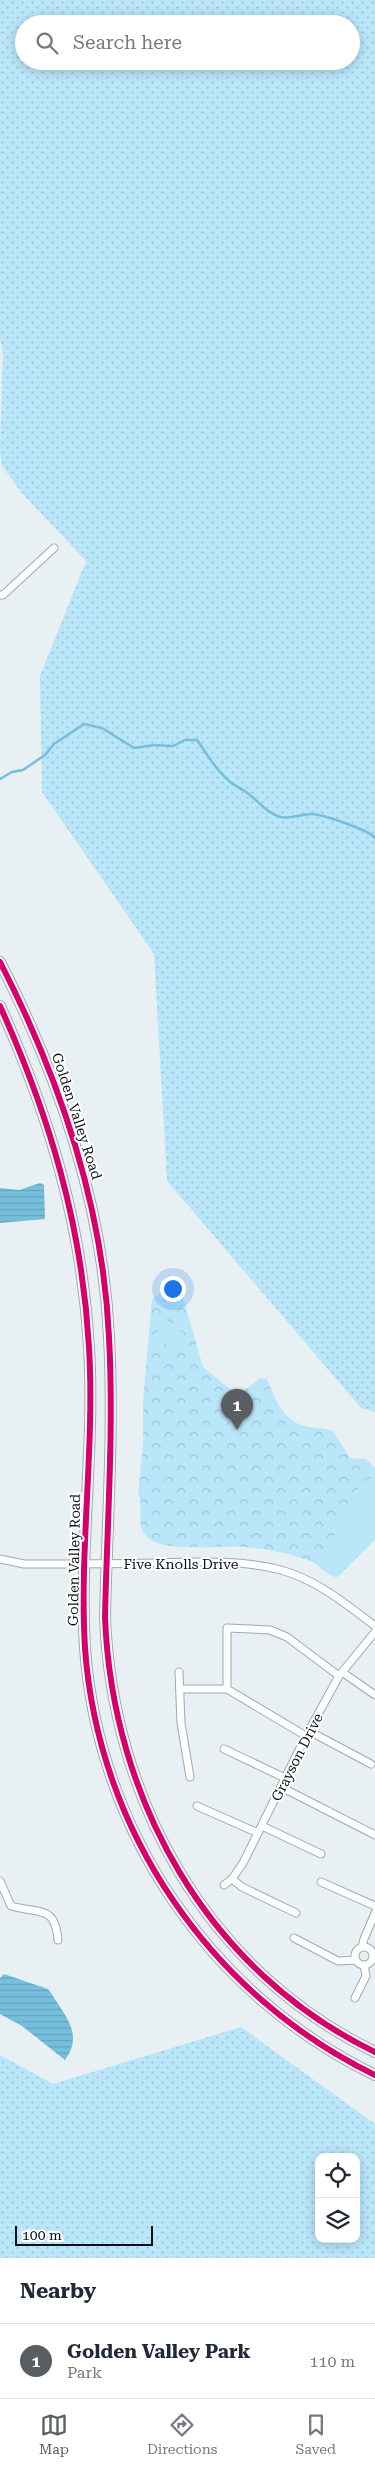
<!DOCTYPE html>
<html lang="en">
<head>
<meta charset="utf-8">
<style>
	:root { --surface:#fff; --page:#f2f2f3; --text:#1f2937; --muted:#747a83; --line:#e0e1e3; --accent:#585e62 }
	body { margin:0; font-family:"Roboto Serif",serif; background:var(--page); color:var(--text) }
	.controls { position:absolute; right:15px; bottom:15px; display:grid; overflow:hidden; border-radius:10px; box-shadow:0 2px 12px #0003 }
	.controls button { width:45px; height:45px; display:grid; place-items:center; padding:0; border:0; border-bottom:1px solid var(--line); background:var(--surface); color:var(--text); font:25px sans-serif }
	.scale { position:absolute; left:15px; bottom:12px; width:138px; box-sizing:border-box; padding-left:5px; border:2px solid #0b1013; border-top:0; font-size:14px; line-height:18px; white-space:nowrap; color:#0b1013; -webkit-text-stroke:4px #fff; paint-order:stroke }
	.you { position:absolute; left:172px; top:1288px; width:18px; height:18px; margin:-12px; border:4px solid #fff; border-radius:50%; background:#1a73e8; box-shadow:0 0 0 8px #1a73e833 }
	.badge { display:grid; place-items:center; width:32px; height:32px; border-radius:50%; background:var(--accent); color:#fff; font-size:16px; font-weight:700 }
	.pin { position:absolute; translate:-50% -41px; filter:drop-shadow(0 1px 2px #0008) }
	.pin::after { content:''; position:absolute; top:26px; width:18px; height:15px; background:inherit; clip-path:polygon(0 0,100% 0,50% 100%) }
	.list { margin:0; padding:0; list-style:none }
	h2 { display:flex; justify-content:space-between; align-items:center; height:65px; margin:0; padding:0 20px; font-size:21px }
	h2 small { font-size:16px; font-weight:400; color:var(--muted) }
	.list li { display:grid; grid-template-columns:32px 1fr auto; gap:15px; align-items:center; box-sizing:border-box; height:75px; padding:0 20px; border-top:1px solid var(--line) }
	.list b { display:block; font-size:19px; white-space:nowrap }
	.list p { margin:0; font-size:16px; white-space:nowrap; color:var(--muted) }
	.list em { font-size:16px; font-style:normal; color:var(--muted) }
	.icon { flex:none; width:28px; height:28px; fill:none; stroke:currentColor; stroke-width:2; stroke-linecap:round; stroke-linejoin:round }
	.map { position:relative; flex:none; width:375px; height:2258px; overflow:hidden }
	.search { position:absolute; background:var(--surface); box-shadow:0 2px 12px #0003; left:15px; right:15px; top:15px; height:55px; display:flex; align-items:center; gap:12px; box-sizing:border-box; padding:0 18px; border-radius:28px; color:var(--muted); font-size:19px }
	.sheet { height:140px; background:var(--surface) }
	nav { display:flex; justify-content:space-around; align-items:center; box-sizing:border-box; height:70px; border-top:1px solid var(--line); background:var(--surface); font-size:14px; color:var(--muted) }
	nav a { display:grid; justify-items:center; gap:2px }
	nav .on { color:var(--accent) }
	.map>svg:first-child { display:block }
	.grass { fill:url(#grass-dots); fill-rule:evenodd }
	.park { fill:url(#park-crowns) }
	.garden { fill:#b9e6f9 }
	.water { fill:url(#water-rules) }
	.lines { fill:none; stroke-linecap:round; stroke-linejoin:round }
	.stream { stroke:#75bfdc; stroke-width:2.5 }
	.street-casing { stroke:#a3a8ab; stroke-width:9 }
	.secondary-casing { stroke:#a3a8ab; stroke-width:12 }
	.street { stroke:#fcfdfd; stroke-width:7 }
	.secondary { stroke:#fcfdfd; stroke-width:10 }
	.cycleway-casing { stroke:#fff; stroke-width:9 }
	.cycleway { stroke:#d6006c; stroke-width:6 }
	.labels { text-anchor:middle; stroke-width:4; stroke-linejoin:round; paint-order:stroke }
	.street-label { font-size:14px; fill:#0b1013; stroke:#fff }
</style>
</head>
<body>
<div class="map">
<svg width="375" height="2258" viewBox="0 0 375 2258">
	<defs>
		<pattern id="grass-dots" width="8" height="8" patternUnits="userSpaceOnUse" patternTransform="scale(1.25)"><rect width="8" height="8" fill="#b9e6f9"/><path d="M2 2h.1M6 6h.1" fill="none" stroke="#9ec4d5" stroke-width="1.8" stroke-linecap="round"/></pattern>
		<pattern id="park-crowns" width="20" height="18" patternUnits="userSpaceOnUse" patternTransform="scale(1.25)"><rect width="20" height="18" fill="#b9e6f9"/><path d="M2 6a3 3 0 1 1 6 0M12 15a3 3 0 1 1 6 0" fill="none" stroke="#9ec4d5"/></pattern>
		<pattern id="water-rules" width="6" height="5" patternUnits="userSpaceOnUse" patternTransform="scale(1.25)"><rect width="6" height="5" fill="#75bfdc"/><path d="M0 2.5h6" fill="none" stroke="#64a3bc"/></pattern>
	</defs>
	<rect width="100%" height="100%" fill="#e8f0f4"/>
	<path class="grass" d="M 0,0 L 375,0 L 375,1412 L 361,1408 L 167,1181 L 154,954 L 42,792 L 40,676 L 86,561 L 20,491 L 2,466 L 0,452 L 3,353 L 0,339 ZM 24,24 L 351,24 L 351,61 L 24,61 Z
		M 241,2027 L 375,2124 L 375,2258 L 0,2258 L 0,2055 L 53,2084 ZM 319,2157 L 356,2157 L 356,2239 L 319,2239 Z"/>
	<path class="park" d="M 175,1283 L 181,1291 L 203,1367 L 230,1389 L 239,1391 L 248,1388 L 261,1378 L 267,1379 C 276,1400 283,1423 310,1427 C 318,1428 326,1428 333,1431 L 350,1458 L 366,1459 L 375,1468 L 375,1539 L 338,1577 C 328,1577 321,1566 312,1562 C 292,1553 267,1549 245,1547 C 220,1544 165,1554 147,1537 C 134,1525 145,1507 138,1494 L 143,1446 L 143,1400 L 152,1299 Z"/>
	<path class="garden" d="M 167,1320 L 184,1334 L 182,1341 L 174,1346 L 163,1344 L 157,1336 L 160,1325 Z
		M 375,1475 L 375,1539 L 335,1577 L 321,1568 C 334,1541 347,1489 375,1475 Z"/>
	<path class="water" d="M 40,1183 L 44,1185 L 45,1219 L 0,1223 L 0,1188 L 19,1190 Z
		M 4,1974 L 48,1989 L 51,1993 C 65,2016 84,2034 65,2060 L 22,2026 L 0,2014 L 0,1978 Z"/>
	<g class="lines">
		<path class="stream" d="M 0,779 L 12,772 L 23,770 L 45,755 L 54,744 L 84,724 L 102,728 L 134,748 L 154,745 L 173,746 L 185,740 L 197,740 C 207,754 215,769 228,780 C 234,786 243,789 250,795 C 260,803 268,814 281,817 C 292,819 301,814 311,814 C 322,814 369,830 375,838"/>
		<g class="street-casing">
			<path id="street" d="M 0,595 L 3,595 L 54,548
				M 0,1559 L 24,1564 C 67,1564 110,1564 153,1563 C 195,1562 239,1559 281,1570 C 317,1580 346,1604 375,1626
				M 179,1672 L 181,1723 L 190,1777
				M 342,1672 L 375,1695
				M 181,1689 L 227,1689
				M 227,1689 L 227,1628 L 270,1630 L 287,1637 L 339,1676
				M 227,1689 L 306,1736
				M 309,1731 L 371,1764
				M 224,1749 L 285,1778
				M 281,1787 L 375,1835
				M 197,1806 L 258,1833
				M 262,1826 L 321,1854
				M 232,1879 L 242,1887 L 296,1913
				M 0,1881 L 11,1906 C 40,1914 55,1905 58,1940
				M 321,1882 L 375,1906
				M 224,1885 L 232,1879 L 243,1863 L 306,1736 L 339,1676 L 375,1632
				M 294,1938 L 338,1961 L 356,1960
				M355 1956a9 9 0 1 1 18 0a9 9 0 1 1-18 0Z
				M 362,1947 L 364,1939 L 375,1913
				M 355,1998 L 366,1976 L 364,1965"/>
		</g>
		<g class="secondary-casing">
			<path id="secondary" d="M 0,962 C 60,1079 103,1205 109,1337 C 114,1430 107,1524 105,1617 C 112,1799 207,1971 375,2052
				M 0,1006 C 50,1117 82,1225 89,1347 C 95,1447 79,1549 85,1648 C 98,1831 210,1995 375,2075"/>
		</g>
		<use href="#street" class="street"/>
		<use href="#secondary" class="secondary"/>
		<g class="cycleway-casing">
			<path id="cycleway" d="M 0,962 C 60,1079 103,1205 109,1337 C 114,1430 107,1524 105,1617 C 112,1799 207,1971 375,2052
				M 0,1006 C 50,1117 82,1225 89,1347 C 95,1447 79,1549 85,1648 C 98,1831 210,1995 375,2075"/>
		</g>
		<use href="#cycleway" class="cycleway"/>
	</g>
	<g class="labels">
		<g class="street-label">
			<text transform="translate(77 1116) rotate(72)" y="5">Golden Valley Road</text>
			<text transform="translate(74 1560) rotate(-89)" y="5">Golden Valley Road</text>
			<text x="181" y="1569">Five Knolls Drive</text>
			<text transform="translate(297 1757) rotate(-63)" y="5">Grayson Drive</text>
		</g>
	</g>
</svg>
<div class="controls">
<button><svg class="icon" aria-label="locate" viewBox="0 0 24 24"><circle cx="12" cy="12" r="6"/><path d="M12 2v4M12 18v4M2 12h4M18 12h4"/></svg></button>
<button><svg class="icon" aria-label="layers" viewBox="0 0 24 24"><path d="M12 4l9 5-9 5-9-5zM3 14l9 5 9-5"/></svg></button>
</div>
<div class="scale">100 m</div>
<div class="you"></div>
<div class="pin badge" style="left:237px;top:1430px">1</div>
<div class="search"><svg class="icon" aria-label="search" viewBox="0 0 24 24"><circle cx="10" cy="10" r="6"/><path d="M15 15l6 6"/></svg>Search here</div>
</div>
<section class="sheet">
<h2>Nearby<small></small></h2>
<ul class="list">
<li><span class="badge">1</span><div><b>Golden Valley Park</b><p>Park</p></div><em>110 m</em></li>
</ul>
</section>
<nav>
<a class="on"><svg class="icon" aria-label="map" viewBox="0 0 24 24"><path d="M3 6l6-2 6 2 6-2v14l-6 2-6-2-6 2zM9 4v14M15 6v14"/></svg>Map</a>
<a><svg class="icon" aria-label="directions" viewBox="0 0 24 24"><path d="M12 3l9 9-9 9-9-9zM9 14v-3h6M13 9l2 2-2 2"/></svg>Directions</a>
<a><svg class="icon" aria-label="saved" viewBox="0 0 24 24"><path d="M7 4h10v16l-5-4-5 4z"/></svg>Saved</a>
</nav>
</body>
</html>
